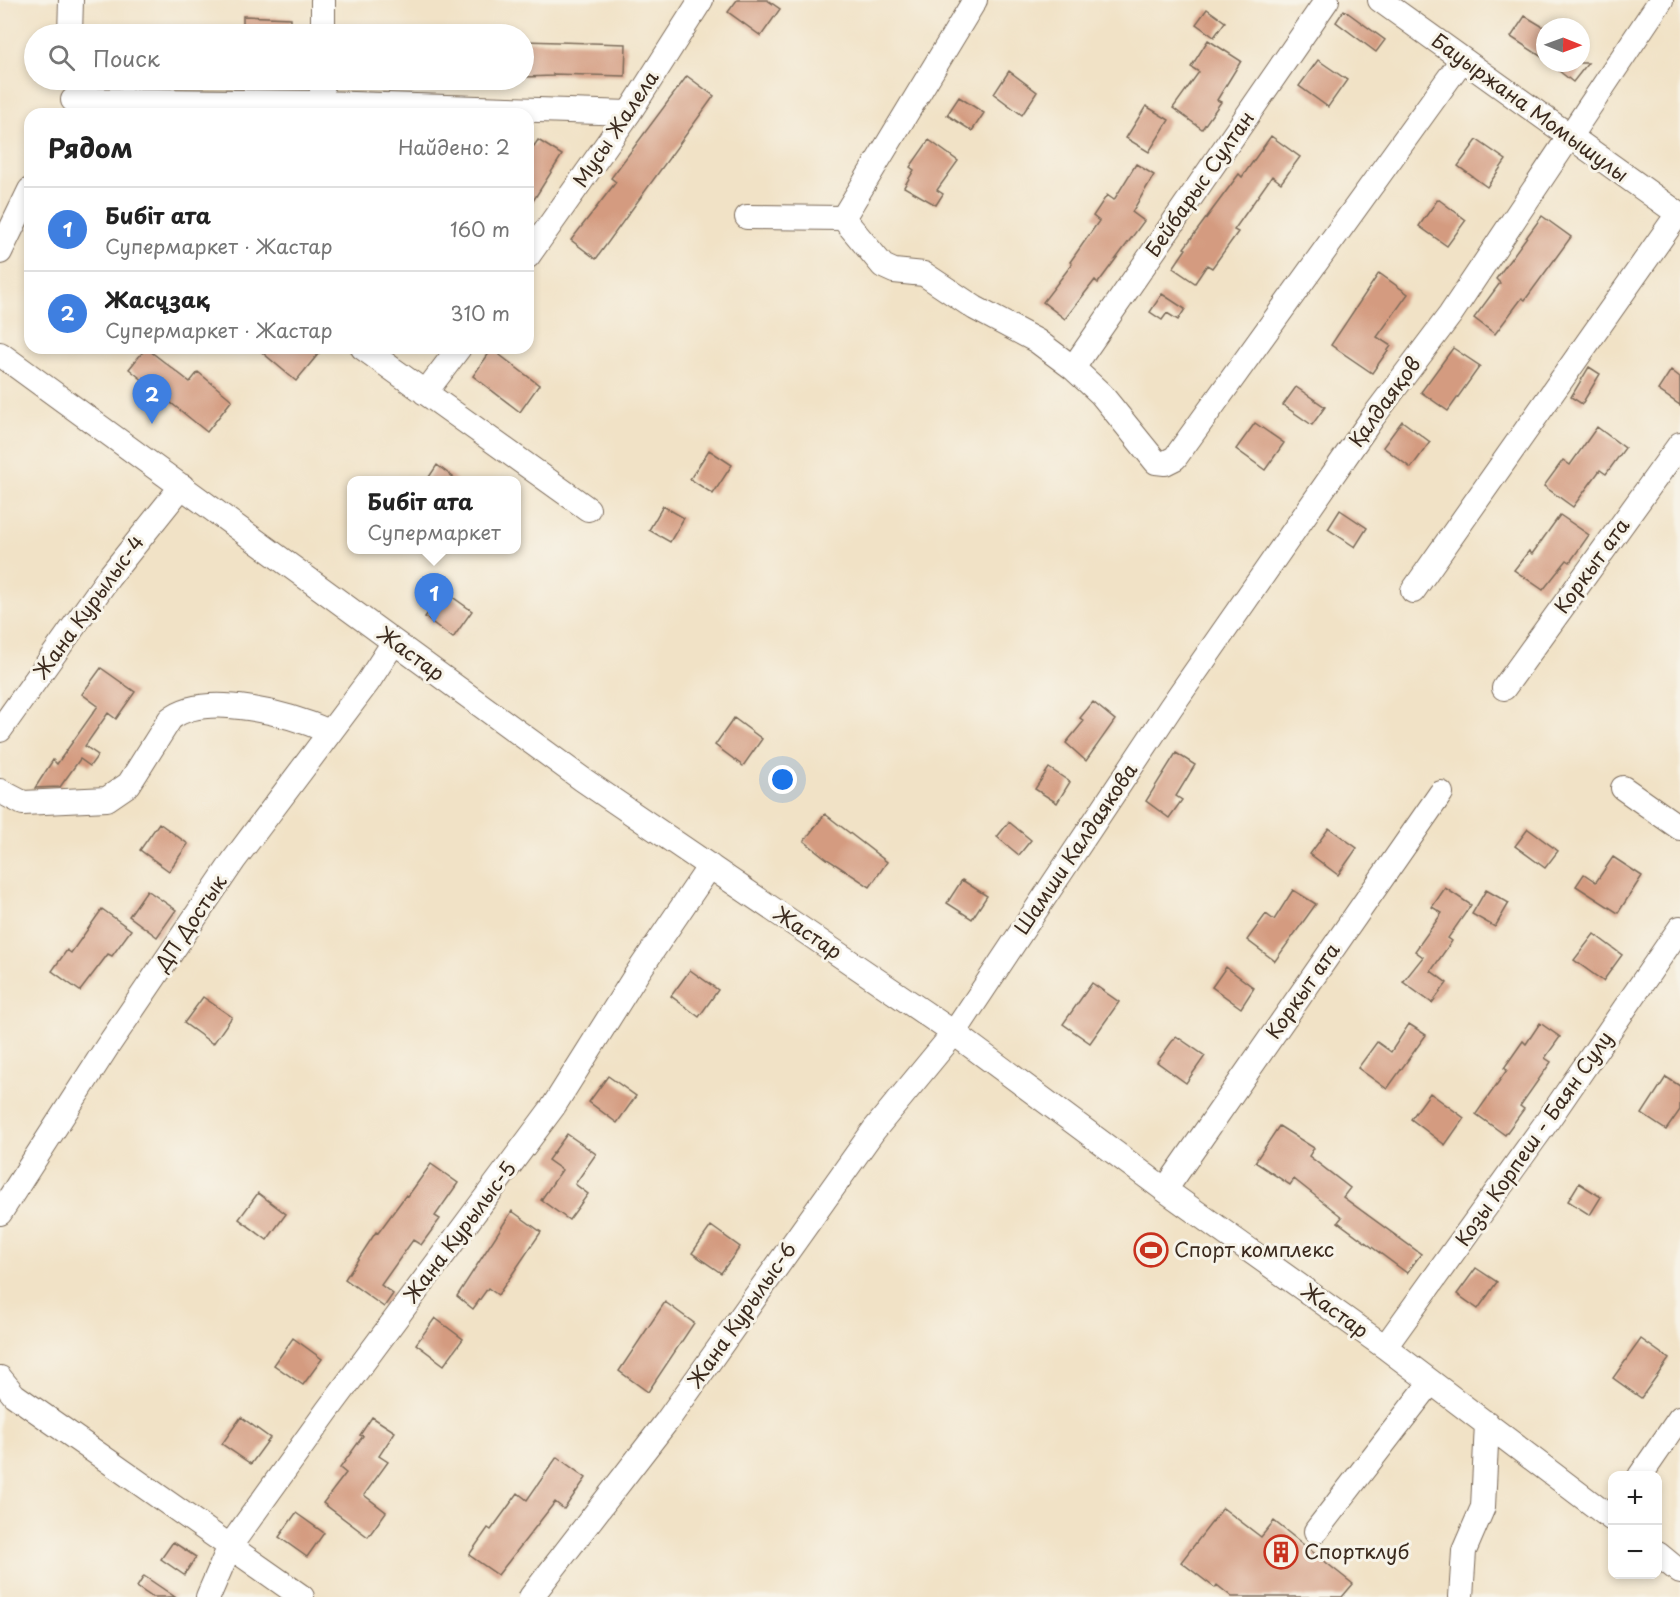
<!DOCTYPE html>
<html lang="ru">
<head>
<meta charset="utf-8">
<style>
	:root { --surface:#fff; --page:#f6f6f6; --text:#222; --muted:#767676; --line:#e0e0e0; --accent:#7c3aed }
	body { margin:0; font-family:"Playpen Sans",sans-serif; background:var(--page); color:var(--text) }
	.controls { position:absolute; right:18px; bottom:18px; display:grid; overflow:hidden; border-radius:12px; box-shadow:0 3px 9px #0003 }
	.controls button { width:54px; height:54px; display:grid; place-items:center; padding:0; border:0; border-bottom:2px solid var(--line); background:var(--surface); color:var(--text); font:30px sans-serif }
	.compass { position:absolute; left:1536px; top:18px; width:54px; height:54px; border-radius:50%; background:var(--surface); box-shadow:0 3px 9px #0003; rotate:91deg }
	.you { position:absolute; left:783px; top:780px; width:21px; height:21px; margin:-15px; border:4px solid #fff; border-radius:50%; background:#1a73e8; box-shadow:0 0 0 9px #1a73e833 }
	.badge { display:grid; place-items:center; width:39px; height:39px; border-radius:50%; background:var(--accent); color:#fff; font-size:20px; font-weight:700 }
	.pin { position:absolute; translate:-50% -50px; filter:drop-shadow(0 2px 3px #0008) }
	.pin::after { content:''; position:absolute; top:32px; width:21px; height:18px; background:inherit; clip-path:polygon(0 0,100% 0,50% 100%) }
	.popup { position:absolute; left:347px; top:476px; width:174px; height:78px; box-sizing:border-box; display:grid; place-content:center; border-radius:12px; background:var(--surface); filter:drop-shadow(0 2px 4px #0005); font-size:20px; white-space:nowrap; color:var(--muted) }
	.popup b { font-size:22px; color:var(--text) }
	.popup::after { content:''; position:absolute; left:50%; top:100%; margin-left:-12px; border:12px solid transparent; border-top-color:var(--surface) }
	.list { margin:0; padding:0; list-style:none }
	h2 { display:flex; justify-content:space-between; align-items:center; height:78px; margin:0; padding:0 24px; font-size:26px }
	h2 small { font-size:20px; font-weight:400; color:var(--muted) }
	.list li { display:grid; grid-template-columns:39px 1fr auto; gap:18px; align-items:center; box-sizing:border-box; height:84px; padding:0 24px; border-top:2px solid var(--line) }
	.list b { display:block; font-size:22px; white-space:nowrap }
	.list p { margin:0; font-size:20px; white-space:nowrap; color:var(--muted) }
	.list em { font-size:20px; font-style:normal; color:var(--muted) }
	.icon { flex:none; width:33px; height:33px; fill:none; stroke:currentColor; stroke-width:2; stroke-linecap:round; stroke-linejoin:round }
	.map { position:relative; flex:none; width:1680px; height:1597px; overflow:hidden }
	.search { position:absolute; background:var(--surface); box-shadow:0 3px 9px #0003; left:24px; top:24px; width:510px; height:66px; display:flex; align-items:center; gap:15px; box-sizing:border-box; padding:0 21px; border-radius:33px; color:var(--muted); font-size:22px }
	.panel { position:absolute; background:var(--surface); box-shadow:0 3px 9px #0003; left:24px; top:108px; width:510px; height:246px; border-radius:18px }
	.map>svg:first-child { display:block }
	.building { fill:#d49b80 }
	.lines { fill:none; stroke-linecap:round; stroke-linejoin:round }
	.minor-casing { stroke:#7b6a59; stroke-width:26 }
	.minor { stroke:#fff; stroke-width:24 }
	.labels { text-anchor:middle; stroke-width:6; stroke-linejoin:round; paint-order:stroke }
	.street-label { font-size:20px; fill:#3b2a1e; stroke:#f7f3e8 }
	.poi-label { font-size:20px; fill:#3b2a1e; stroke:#f7f3e8; text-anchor:start }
</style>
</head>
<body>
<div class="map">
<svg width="1680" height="1597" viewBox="0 0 1680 1597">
	<rect width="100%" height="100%" fill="#f7f3e8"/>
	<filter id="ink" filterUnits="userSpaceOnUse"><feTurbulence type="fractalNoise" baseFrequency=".0167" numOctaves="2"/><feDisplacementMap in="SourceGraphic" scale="12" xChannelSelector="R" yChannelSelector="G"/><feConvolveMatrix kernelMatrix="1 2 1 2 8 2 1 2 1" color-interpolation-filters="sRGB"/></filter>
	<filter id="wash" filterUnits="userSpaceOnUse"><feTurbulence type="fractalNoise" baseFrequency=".008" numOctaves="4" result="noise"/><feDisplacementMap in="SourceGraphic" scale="24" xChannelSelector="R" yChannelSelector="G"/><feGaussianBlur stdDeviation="1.35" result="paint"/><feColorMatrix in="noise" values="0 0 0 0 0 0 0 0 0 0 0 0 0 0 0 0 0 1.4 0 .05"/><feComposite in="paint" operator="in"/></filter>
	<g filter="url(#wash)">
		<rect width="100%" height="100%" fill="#f1e2c6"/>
		<g id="blocks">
			<path class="building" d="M 737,0 L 767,0 L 780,9 L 761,36 L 728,12 Z
				M 1207,9 L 1225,22 L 1214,37 L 1196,24 Z
				M 1344,10 L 1385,40 L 1376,52 L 1336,22 Z
				M 243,16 L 291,18 L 291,34 L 243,34 Z
				M 1525,16 L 1545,28 L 1545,59 L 1511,37 Z
				M 1208,40 L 1241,61 L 1217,100 L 1221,102 L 1202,129 L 1173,108 L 1199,72 L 1191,67 Z
				M 524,41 L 626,44 L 625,76 L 553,74 L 553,76 L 524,77 Z
				M 1318,60 L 1347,80 L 1328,107 L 1299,86 Z
				M 1549,63 L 1588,63 L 1573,82 Z
				M 1009,71 L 1037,92 L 1022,115 L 994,94 Z
				M 687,76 L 714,96 L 596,259 L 571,240 L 616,182 L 611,178 Z
				M 959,97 L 984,113 L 972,131 L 947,115 Z
				M 1146,106 L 1169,120 L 1149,152 L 1126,138 Z
				M 1271,136 L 1300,157 L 1281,183 L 1272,176 L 1234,230 L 1238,232 L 1212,268 L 1207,265 L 1195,283 L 1173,268 L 1186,249 L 1184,248 L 1239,174 L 1242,177 Z
				M 538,140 L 562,155 L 528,209 L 528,141 L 534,146 Z
				M 929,140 L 958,161 L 937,190 L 943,194 L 936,205 L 904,187 L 914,170 L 910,167 Z
				M 1477,140 L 1506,160 L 1487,187 L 1458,166 Z
				M 1136,164 L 1154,175 L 1132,212 L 1144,221 L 1098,283 L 1095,280 L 1065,319 L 1043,302 L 1072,264 L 1070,262 L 1099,221 L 1093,216 L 1107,195 L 1114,200 Z
				M 1438,199 L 1466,220 L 1447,246 L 1419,226 Z
				M 1542,216 L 1571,237 L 1525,300 L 1522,298 L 1495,334 L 1474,318 L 1500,283 L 1496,279 Z
				M 1379,273 L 1408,294 L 1377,337 L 1391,346 L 1372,373 L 1331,345 Z
				M 1162,294 L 1185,309 L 1178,320 L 1167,313 L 1162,320 L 1150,312 Z
				M 146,348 L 190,382 L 198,372 L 232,400 L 207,432 L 129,369 Z
				M 257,348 L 313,348 L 319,353 L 296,381 Z
				M 1453,348 L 1480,366 L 1448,411 L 1421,392 Z
				M 492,349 L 539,385 L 520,412 L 473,376 Z
				M 1589,367 L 1600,374 L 1582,404 L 1571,397 Z
				M 1671,370 L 1680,377 L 1680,405 L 1658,390 Z
				M 1296,387 L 1325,407 L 1312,425 L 1283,405 Z
				M 1402,421 L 1430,442 L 1411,468 L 1383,447 Z
				M 1255,423 L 1284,443 L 1265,470 L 1236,449 Z
				M 1597,427 L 1625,448 L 1606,474 L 1600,470 L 1573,507 L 1544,486 L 1563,460 L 1570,465 Z
				M 709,450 L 732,465 L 713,494 L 690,479 Z
				M 437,465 L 457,480 L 427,480 Z
				M 663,506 L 684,518 L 670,542 L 649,530 Z
				M 1340,510 L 1367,528 L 1355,547 L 1328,529 Z
				M 1560,515 L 1589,535 L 1570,562 L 1567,560 L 1543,590 L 1514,570 L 1529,551 L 1532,554 Z
				M 444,591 L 472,611 L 453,638 L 425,617 Z
				M 101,668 L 135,692 L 116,719 L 108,713 L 85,746 L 98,755 L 90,766 L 80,759 L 60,787 L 35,788 L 53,760 L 57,764 L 98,706 L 82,694 Z
				M 1093,702 L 1115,720 L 1086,761 L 1066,743 L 1084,721 L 1080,718 Z
				M 734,718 L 762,739 L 743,766 L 715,745 Z
				M 1176,753 L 1195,765 L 1176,796 L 1182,800 L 1169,818 L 1146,801 Z
				M 1049,768 L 1070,782 L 1057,803 L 1035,789 Z
				M 825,814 L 887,862 L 870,887 L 827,859 L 804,841 Z
				M 1009,822 L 1031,840 L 1019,855 L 997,837 Z
				M 159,823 L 188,844 L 169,871 L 140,850 Z
				M 1329,828 L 1357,848 L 1338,875 L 1310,854 Z
				M 1528,829 L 1558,851 L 1545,868 L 1515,846 Z
				M 1613,857 L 1642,876 L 1618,913 L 1576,886 L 1584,874 L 1596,882 Z
				M 962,880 L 987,896 L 972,919 L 947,903 Z
				M 1445,888 L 1471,905 L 1448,938 L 1452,941 L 1431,971 L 1447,983 L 1432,1003 L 1403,982 L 1423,957 L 1415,951 L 1442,913 L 1432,907 Z
				M 147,890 L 176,910 L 157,937 L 129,916 Z
				M 1293,890 L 1316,904 L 1275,961 L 1247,940 L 1266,914 L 1274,920 Z
				M 1486,890 L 1509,903 L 1495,927 L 1472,914 Z
				M 102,909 L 131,930 L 112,956 L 108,954 L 80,991 L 52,971 L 67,950 L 71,953 Z
				M 1594,934 L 1622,955 L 1603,981 L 1574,960 Z
				M 1226,967 L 1254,988 L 1241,1008 L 1212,987 Z
				M 690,970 L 718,990 L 699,1017 L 671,996 Z
				M 1092,983 L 1119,1002 L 1090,1043 L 1063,1024 Z
				M 203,997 L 232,1017 L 213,1044 L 184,1023 Z
				M 1540,1023 L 1560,1037 L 1545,1058 L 1551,1062 L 1520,1106 L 1524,1109 L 1505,1135 L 1476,1114 L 1507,1070 L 1504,1068 L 1523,1041 L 1526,1044 Z
				M 1409,1024 L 1426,1035 L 1387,1089 L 1358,1068 L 1377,1042 L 1391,1052 Z
				M 1176,1036 L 1205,1056 L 1186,1083 L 1157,1062 Z
				M 608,1076 L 636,1096 L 617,1123 L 589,1102 Z
				M 1666,1077 L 1680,1086 L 1680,1110 L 1666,1130 L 1642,1114 Z
				M 1430,1093 L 1464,1118 L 1445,1145 L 1411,1119 Z
				M 1279,1126 L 1314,1148 L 1309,1156 L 1350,1188 L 1343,1197 L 1421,1254 L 1407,1273 L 1338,1222 L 1342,1217 L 1294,1179 L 1290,1185 L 1255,1162 Z
				M 567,1134 L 596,1154 L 575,1184 L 588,1194 L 569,1220 L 541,1200 L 562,1170 L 548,1160 Z
				M 431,1164 L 458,1183 L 435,1216 L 440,1219 L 421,1245 L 413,1240 L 381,1285 L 393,1294 L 384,1307 L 345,1279 L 376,1232 L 378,1233 L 406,1195 L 408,1196 Z
				M 1579,1183 L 1601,1197 L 1590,1215 L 1568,1201 Z
				M 258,1193 L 286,1214 L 267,1240 L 239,1219 Z
				M 512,1211 L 541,1232 L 498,1295 L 488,1288 L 473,1309 L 457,1296 Z
				M 711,1226 L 740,1247 L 721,1273 L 692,1253 Z
				M 1476,1268 L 1497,1282 L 1478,1309 L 1457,1294 Z
				M 665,1302 L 694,1323 L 648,1392 L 619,1371 Z
				M 435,1318 L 463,1339 L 444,1365 L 416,1344 Z
				M 293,1338 L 322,1359 L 303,1385 L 274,1365 Z
				M 1641,1339 L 1669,1359 L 1641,1398 L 1613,1378 Z
				M 241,1417 L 270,1438 L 251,1464 L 222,1444 Z
				M 372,1417 L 395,1432 L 379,1456 L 388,1462 L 364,1495 L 386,1512 L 368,1537 L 323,1503 L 346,1473 L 340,1468 L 363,1436 L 360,1435 Z
				M 557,1457 L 586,1478 L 564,1509 L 555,1502 L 498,1575 L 469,1555 L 488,1528 L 491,1530 L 518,1493 L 527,1500 Z
				M 1223,1508 L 1261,1537 L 1274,1521 L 1353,1584 L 1342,1597 L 1232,1597 L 1217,1585 L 1215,1588 L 1181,1562 Z
				M 296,1513 L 324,1533 L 307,1557 L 279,1537 Z
				M 173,1542 L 196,1557 L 184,1575 L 161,1559 Z
				M 144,1576 L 153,1582 L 175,1597 L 152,1597 L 137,1587 Z"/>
		</g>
	</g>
	<g filter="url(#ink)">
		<use href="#blocks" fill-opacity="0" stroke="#7b6a59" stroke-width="1.5"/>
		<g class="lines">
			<g class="minor-casing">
				<path id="minor" d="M 1380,0 L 1680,215
					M 70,34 L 71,0
					M 323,34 L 323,0
					M 73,100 L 322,103 L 629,113
					M 322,103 L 322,80
					M 747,217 L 843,218
					M 843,218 L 883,266 L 894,271 L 924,274 L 975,308 L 1037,341 L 1073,368 L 1101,394 L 1156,462 L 1165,463 L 1175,458 L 1462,60
					M 843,218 L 975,0
					M 0,252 L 30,190
					M 528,256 L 629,113 L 701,0
					M 363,348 L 588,509
					M 0,354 L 582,779 L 954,1033 L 1165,1190 L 1385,1347 L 1612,1519
					M 1073,368 L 1327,0
					M 425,393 L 459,348
					M 1413,591 L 1678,214
					M 1504,688 L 1680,444
					M 0,730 L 109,577 L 182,486
					M 1623,788 L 1680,828
					M 0,791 L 23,803 L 107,799 L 129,784 L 170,719 C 205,690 292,715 330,732
					M 1165,1190 L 1441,793
					M 0,1213 L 107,1047 L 234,860 L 368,682 L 394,642
					M 1385,1347 L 1546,1123 L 1680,928
					M 0,1378 L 14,1395 L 302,1597
					M 1640,1476 L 1680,1418
					M 1316,1531 L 1431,1382
					M 1658,1554 L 1680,1572
					M 208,1597 L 230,1546 L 327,1411 L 553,1107 L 636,975 L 710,866
					M 531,1597 L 667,1421 L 874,1130 L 954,1033 L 1171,707 L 1373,417 L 1450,315 L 1661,0
					M 1461,1597 L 1464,1551 L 1483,1507 L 1487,1423"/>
			</g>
			<use href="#minor" class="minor"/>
		</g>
	</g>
	<defs>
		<g id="stadium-ring" transform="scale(1.725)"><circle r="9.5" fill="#f7f3e8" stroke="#c8321e" stroke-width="1.5"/><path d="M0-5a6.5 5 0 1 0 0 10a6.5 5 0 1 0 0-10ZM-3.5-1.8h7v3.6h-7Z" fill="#c8321e"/></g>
		<g id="building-ring" transform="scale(1.725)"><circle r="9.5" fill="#f7f3e8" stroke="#c8321e" stroke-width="1.5"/><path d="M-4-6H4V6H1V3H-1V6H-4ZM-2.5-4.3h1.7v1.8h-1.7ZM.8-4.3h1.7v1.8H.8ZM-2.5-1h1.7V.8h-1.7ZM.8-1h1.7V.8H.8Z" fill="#c8321e"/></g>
	</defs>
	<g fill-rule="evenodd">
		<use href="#stadium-ring" x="1151" y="1250"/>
		<use href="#building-ring" x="1281" y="1552"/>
	</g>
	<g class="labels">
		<g class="street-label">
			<text transform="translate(1530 108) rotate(36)" y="7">Бауыржана Момышулы</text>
			<text transform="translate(616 129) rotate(-56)" y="7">Мусы Жалела</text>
			<text transform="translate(1200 184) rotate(-55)" y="7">Бейбарыс Султан</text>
			<text transform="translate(1385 402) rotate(-54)" y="7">Қалдаяқов</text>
			<text transform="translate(1592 566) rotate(-54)" y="7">Коркыт ата</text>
			<text transform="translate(89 607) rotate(-54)" y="7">Жана Курылыс-4</text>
			<text transform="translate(411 654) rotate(36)" y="7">Жастар</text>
			<text transform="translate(1076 849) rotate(-56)" y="7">Шамши Калдаякова</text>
			<text transform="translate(191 923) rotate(-56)" y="7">ДП Достык</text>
			<text transform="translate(808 933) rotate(34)" y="7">Жастар</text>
			<text transform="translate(1303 991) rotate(-55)" y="7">Коркыт ата</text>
			<text transform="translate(1534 1139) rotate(-55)" y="7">Козы Корпеш - Баян Сулу</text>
			<text transform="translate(460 1232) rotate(-53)" y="7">Жана Курылыс-5</text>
			<text transform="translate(1335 1311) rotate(36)" y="7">Жастар</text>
			<text transform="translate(742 1315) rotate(-55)" y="7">Жана Курылыс-6</text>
		</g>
		<g class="poi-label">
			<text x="1174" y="1257">Спорт комплекс</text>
			<text x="1304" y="1559">Спортклуб</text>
		</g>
	</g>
</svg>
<div class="controls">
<button>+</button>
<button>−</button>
</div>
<svg class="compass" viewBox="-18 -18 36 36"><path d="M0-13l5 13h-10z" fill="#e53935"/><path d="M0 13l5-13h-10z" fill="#767676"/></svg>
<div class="you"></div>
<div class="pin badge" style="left:434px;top:623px;background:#3f7fe0">1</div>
<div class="popup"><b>Бибіт ата</b>Супермаркет</div>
<div class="pin badge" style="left:152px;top:424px;background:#3f7fe0">2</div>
<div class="search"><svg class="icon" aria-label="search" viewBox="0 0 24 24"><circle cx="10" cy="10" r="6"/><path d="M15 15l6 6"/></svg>Поиск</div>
<section class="panel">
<h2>Рядом<small>Найдено: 2</small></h2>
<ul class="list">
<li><span class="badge" style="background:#3f7fe0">1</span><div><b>Бибіт ата</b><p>Супермаркет · Жастар</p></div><em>160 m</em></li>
<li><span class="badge" style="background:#3f7fe0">2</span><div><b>Жасұзақ</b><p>Супермаркет · Жастар</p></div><em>310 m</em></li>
</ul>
</section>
</div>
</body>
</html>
